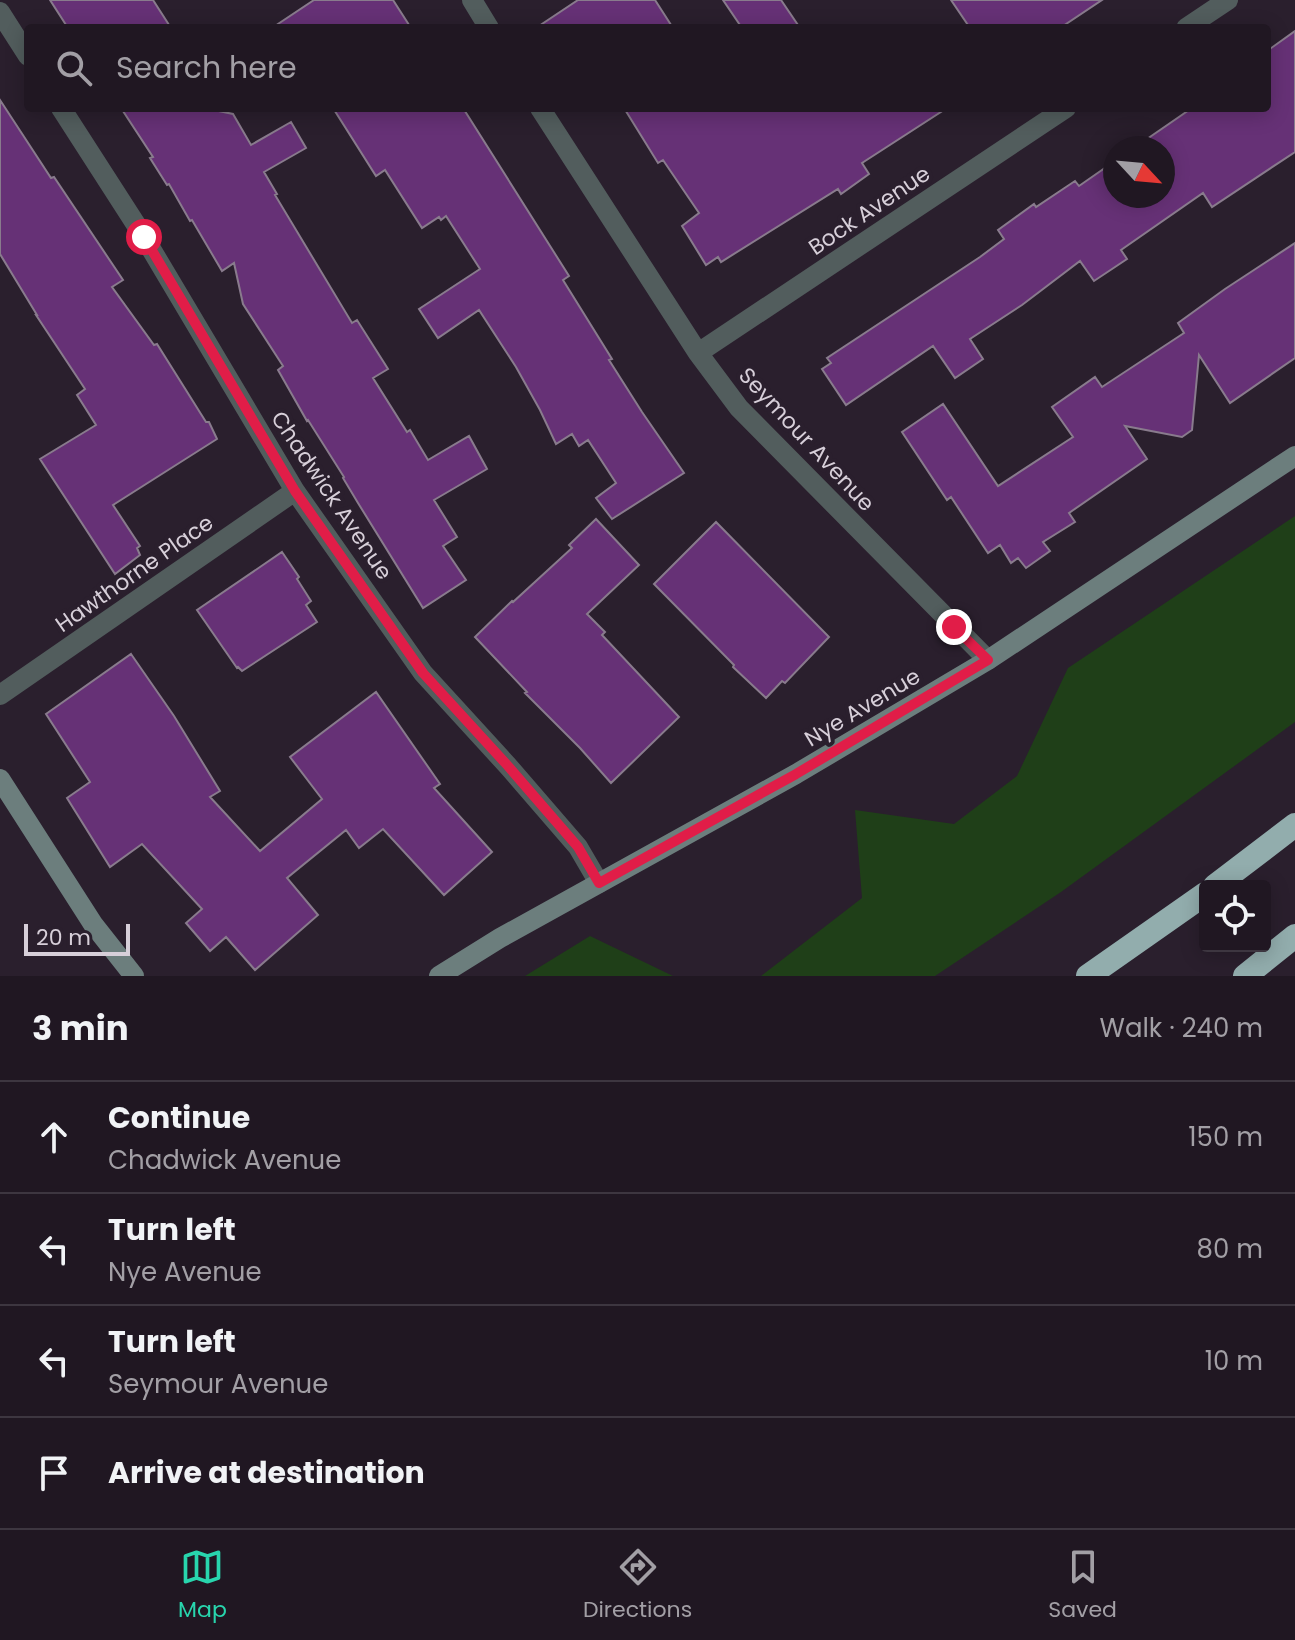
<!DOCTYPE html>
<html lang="en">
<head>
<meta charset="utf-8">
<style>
	:root { --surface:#201722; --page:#28202a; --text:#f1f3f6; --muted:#a29fa5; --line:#3d3640; --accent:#28d5ad }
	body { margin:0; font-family:Poppins,sans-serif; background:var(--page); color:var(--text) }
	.controls { position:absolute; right:24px; bottom:24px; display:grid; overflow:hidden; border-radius:8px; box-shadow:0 4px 20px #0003 }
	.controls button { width:72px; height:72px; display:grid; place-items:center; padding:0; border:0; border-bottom:2px solid var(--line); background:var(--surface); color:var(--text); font:40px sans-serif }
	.compass { position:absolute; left:1103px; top:136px; width:72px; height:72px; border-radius:50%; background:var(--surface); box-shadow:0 4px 20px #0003; rotate:116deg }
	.scale { position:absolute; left:24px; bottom:20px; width:106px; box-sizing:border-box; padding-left:8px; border:4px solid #d7cfd9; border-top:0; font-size:22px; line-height:28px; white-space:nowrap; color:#d7cfd9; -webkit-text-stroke:6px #2a1f2d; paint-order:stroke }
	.stop { position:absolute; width:24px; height:24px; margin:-18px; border:6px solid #e11d48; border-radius:50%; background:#fff }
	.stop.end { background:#e11d48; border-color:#fff; box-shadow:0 2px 8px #0008 }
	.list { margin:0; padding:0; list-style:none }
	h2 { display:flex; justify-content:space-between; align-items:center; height:104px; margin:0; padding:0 32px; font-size:34px }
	h2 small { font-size:26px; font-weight:400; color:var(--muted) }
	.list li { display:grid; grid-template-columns:52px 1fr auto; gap:24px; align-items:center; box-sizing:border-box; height:112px; padding:0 32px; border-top:2px solid var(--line) }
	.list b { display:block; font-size:30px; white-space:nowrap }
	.list p { margin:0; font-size:26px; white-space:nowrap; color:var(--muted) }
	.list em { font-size:26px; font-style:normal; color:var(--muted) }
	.icon { flex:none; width:44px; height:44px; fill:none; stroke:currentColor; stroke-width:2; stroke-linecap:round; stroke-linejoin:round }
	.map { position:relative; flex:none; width:1295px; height:976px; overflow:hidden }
	.search { position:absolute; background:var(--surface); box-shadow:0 4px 20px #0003; left:24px; right:24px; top:24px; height:88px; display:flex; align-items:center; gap:20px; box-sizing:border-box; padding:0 28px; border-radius:8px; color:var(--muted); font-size:30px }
	.sheet { height:552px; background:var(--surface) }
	nav { display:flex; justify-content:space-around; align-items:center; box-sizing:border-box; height:112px; border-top:2px solid var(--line); background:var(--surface); font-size:22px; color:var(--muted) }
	nav a { display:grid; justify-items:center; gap:4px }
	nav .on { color:var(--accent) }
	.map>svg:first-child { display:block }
	.green { fill:#1f3f18 }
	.building { fill:#663176; stroke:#897b8d; stroke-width:2 }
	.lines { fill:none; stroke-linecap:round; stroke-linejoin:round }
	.street { stroke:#525d5d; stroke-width:20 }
	.secondary { stroke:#6c7e7d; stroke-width:20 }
	.highway { stroke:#92adad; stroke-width:24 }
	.route { stroke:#e11d48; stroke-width:10 }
	.labels { text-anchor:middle; stroke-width:8; stroke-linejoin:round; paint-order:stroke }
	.street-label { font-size:22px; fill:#d7cfd9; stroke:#2a1f2d }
</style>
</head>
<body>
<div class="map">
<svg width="1295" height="976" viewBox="0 0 1295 976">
	<rect width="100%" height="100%" fill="#2a1f2d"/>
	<path class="green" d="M 1295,516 L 1295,722 L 1061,892 L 935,976 L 761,976 L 862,898 L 855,810 L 954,824 L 1017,776 L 1068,668 Z
		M 590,936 L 673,976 L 525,976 Z"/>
	<path class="building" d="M 50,0 L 153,0 L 171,28 L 68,28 Z
		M 314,0 L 393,0 L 411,28 L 272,28 Z
		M 578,0 L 655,0 L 673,28 L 536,28 Z
		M 723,0 L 781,0 L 800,28 L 742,28 Z
		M 951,0 L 1102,0 L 1060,28 L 970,28 Z
		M 1295,31 L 1295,152 L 1212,207 L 1203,193 L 1121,250 L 1127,259 L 1094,281 L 1080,261 L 1022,305 L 970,339 L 983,359 L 955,378 L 933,346 L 846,405 L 822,369 L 831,363 L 827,358 L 980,257 L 1004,239 L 998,230 L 1034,204 L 1036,207 L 1075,181 L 1079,186 L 1115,161 L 1115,196 L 1163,196 L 1163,148 L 1134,148 L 1192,108 L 1267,108 L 1267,51 Z
		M 0,100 L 51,178 L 54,177 L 123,280 L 112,287 L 154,345 L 157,344 L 206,422 L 209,422 L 217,439 L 113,505 L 140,546 L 137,548 L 140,555 L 115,574 L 40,459 L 96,425 L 77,395 L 85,389 L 36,315 L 37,315 L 0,254 Z
		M 121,108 L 204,108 L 233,114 L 251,145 L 291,122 L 306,148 L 264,172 L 277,194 L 275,195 L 352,323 L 357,320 L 388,369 L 373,378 L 407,432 L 410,430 L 428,460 L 469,436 L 487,469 L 434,500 L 457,537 L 443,546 L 466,580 L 423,608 L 358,503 L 343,478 L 344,477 L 308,420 L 307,421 L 278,370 L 283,366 L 243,304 L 234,263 L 222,271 L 192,220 L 190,221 L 169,184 L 167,185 L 150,158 L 153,157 Z
		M 333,108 L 463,108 L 569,276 L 563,280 L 612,359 L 609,360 L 642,412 L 684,473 L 612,519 L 596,498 L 616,483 L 588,440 L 579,446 L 572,434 L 556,444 L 540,410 L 516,367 L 479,310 L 438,338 L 419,309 L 480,269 L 446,216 L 441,220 L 439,217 L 422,228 L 385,170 L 376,176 Z
		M 624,108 L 947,108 L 862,163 L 869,174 L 841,194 L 838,189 L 721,262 L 718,257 L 706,265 L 682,226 L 699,213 L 663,160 L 658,163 Z
		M 1295,243 L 1295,358 L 1230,403 L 1199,355 L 1192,430 L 1182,437 L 1125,426 L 1147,459 L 1069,513 L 1075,522 L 1043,542 L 1050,551 L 1026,568 L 1018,558 L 1011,563 L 1000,545 L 988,553 L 951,497 L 947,500 L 902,432 L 943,404 L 998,486 L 1073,437 L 1052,407 L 1095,377 L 1102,387 L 1184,333 L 1178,323 L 1225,289 Z
		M 596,519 L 639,565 L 587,614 L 605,632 L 602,635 L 679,717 L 611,783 L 580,748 L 525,693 L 527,692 L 475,637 L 512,601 L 513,602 L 572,548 L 569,545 Z
		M 716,522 L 829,637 L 785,683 L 782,681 L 766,698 L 733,667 L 734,665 L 654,584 Z
		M 282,552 L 299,577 L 297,579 L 311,601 L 306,605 L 317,622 L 242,671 L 238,667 L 237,668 L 197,610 Z
		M 131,654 L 174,716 L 220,791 L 210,797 L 260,851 L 322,799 L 290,757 L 376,692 L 440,784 L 434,788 L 492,852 L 444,895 L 383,829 L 359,848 L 346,830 L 287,878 L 318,915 L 255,970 L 226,937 L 210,951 L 186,923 L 202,909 L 142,844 L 110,867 L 67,798 L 90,782 L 46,714 Z"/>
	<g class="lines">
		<path class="street" d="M 472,0 L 489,28
			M 0,12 L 28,56
			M 1186,28 L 1228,0
			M 61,108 L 144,237 L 295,491 L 423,673 L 508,766 L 578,847 L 599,883
			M 540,108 L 698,353 L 739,408 L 988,660
			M 698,353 L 1066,108
			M 0,695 L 295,491"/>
		<path class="secondary" d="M 0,779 L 93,924 L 134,976
			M 439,976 L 500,938 L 796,774 L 988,660 L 1295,456"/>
		<path class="highway" d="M 1215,886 L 1295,825
			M 1088,976 L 1205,894
			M 1245,976 L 1295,936"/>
	</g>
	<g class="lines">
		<path class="route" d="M 144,237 L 295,491 L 423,673 L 508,766 L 578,847 L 599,883 L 796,774 L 988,660 L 954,627"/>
	</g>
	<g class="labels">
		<g class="street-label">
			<text transform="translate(869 210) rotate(-34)" y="8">Bock Avenue</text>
			<text transform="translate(807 439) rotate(47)" y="8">Seymour Avenue</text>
			<text transform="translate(332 495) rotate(56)" y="8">Chadwick Avenue</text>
			<text transform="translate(134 573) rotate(-35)" y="8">Hawthorne Place</text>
			<text transform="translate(862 707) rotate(-31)" y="8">Nye Avenue</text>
		</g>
	</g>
</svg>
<div class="controls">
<button><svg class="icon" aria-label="locate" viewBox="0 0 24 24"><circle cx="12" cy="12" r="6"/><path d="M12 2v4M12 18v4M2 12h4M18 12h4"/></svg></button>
</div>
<svg class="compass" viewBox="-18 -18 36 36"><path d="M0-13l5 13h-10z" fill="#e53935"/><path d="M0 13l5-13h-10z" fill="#a29fa5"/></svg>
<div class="scale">20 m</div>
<div class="stop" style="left:144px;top:237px"></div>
<div class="stop end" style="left:954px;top:627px"></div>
<div class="search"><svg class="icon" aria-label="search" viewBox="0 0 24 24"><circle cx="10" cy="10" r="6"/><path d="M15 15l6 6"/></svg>Search here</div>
</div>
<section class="sheet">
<h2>3 min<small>Walk · 240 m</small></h2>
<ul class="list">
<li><svg class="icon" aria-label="ahead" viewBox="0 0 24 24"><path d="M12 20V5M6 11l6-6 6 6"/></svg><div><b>Continue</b><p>Chadwick Avenue</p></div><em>150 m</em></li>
<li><svg class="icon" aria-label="left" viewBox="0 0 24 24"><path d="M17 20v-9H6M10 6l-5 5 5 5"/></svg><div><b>Turn left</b><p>Nye Avenue</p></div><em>80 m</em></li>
<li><svg class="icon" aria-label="left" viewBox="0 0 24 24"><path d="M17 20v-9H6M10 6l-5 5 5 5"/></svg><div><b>Turn left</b><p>Seymour Avenue</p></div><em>10 m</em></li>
<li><svg class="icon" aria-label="arrive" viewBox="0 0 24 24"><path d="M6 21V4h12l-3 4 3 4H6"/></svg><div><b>Arrive at destination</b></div></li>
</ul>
</section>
<nav>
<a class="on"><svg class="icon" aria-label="map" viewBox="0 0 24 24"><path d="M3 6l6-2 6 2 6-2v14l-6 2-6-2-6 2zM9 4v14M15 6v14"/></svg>Map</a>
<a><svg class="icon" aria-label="directions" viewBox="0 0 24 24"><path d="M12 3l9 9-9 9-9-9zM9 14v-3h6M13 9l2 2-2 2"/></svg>Directions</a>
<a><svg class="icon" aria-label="saved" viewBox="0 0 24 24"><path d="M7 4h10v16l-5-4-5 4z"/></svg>Saved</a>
</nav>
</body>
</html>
